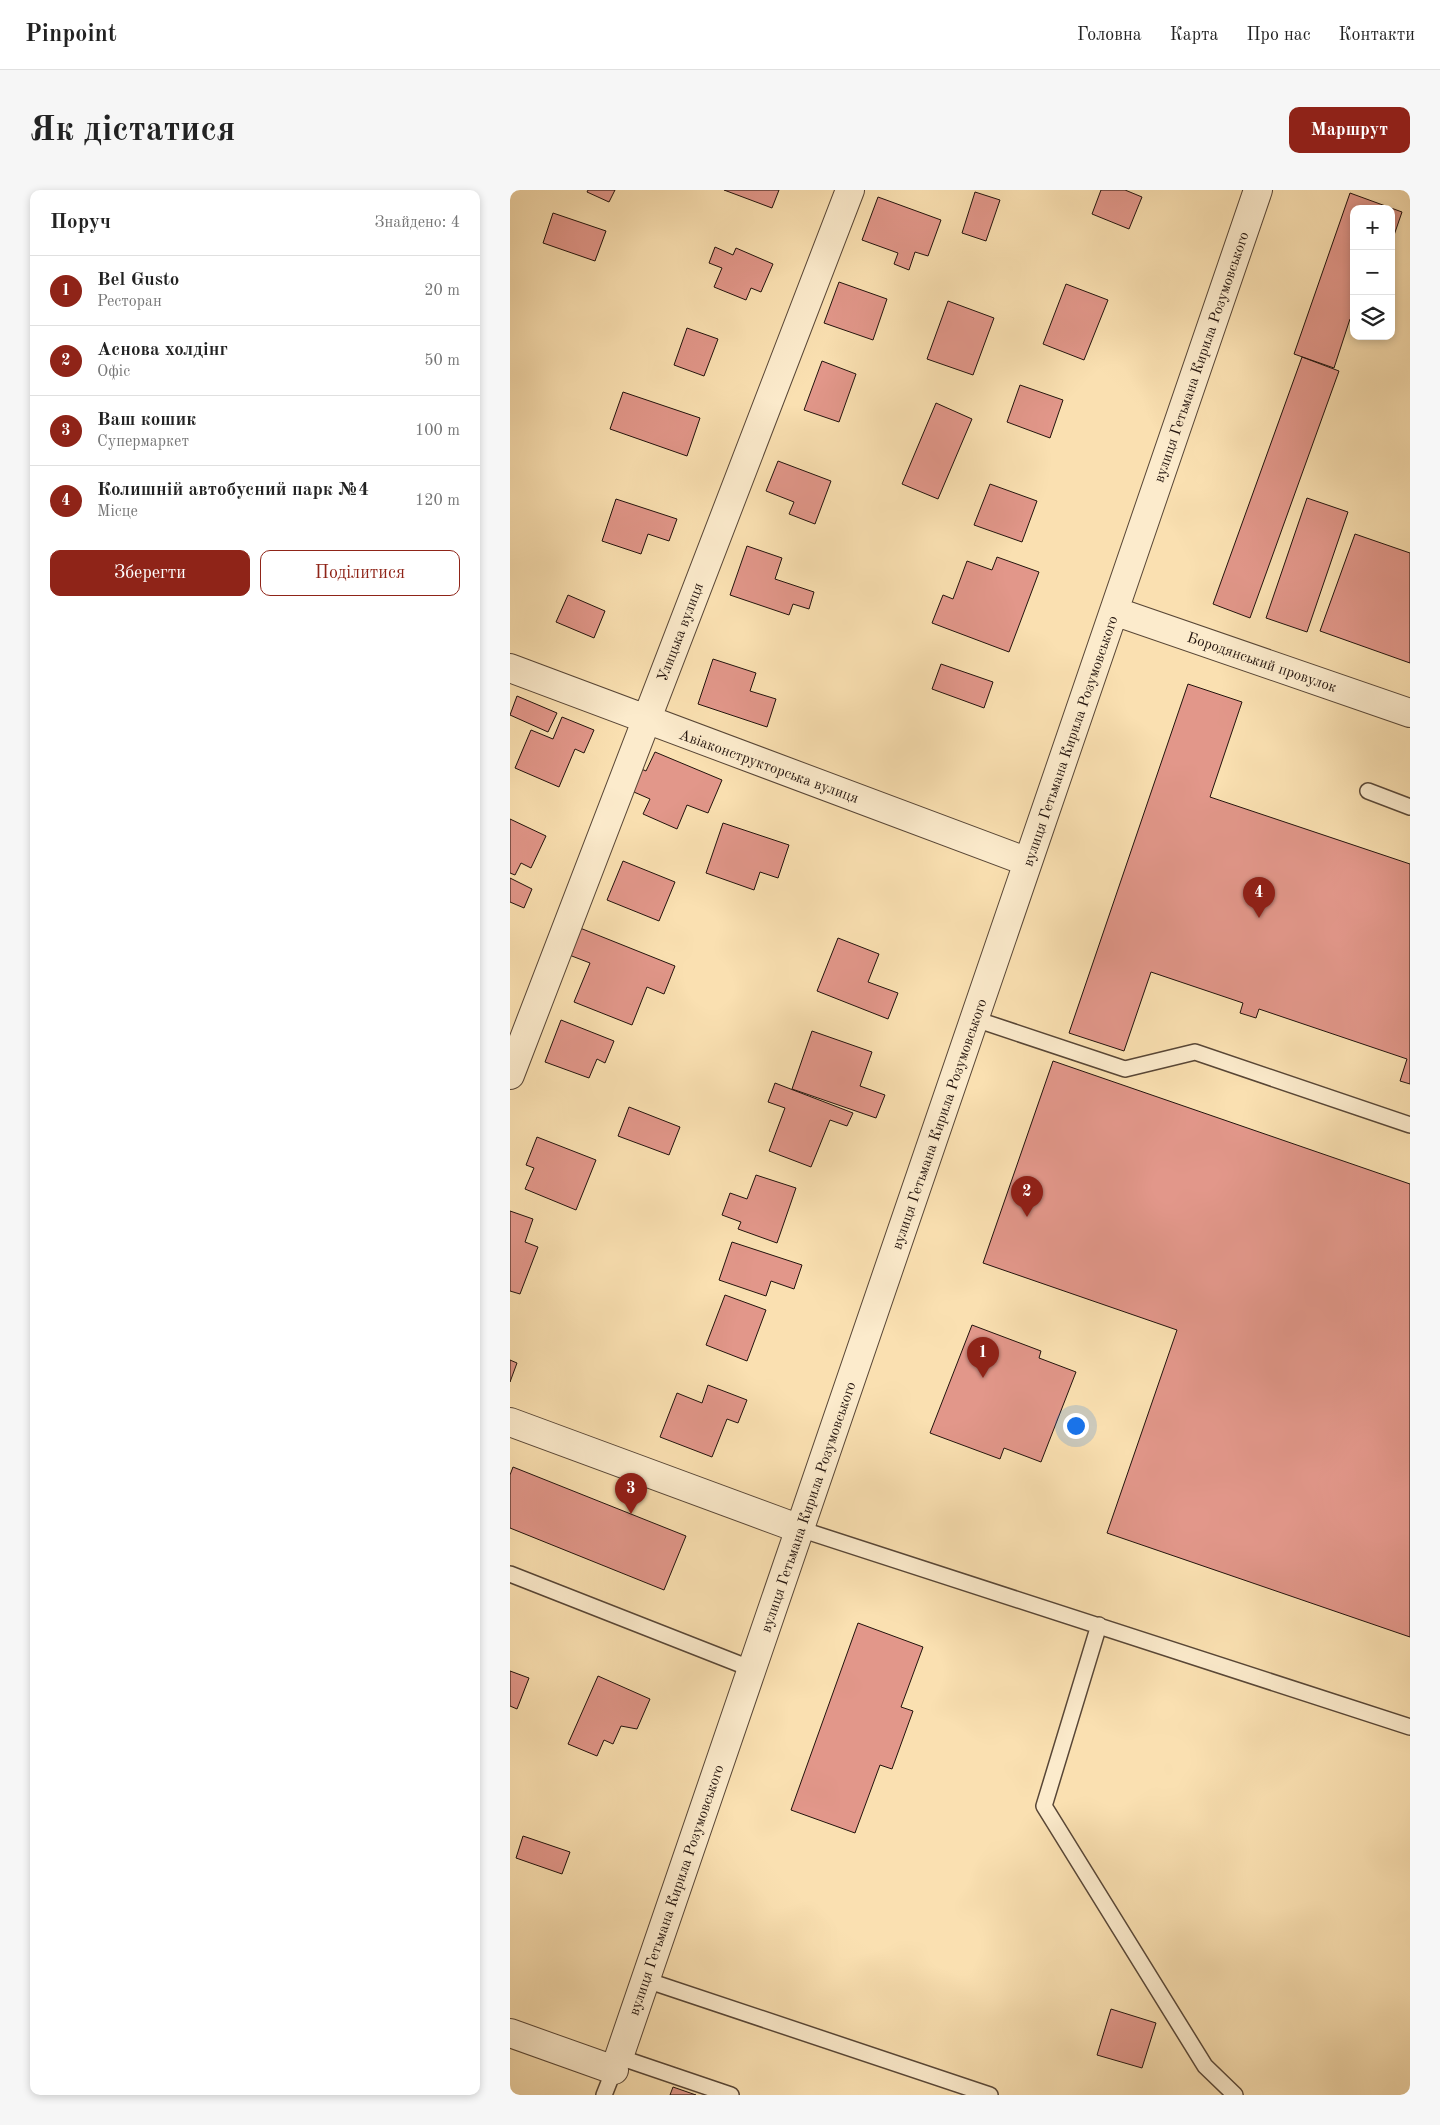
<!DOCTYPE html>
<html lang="uk">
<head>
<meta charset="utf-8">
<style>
	:root { --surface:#fff; --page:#f6f6f6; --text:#222; --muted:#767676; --line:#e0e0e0; --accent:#8f2418 }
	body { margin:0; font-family:"Old Standard TT",serif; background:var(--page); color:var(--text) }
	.controls { position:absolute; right:15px; top:15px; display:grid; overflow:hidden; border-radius:10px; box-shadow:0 2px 8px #0003 }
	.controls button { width:45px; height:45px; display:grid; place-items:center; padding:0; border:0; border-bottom:1px solid var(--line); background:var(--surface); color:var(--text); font:25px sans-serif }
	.you { position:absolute; left:565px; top:1235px; width:18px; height:18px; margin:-12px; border:4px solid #fff; border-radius:50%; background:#1a73e8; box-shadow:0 0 0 8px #1a73e833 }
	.badge { display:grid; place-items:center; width:32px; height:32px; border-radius:50%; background:var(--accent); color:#fff; font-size:16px; font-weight:700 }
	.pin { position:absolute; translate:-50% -41px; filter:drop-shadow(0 1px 2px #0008) }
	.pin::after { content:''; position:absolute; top:26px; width:18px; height:15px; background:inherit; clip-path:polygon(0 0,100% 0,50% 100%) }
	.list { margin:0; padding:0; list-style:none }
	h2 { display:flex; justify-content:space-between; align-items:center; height:65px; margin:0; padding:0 20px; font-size:21px }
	h2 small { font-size:16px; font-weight:400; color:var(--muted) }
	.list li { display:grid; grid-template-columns:32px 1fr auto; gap:15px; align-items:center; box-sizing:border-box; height:70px; padding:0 20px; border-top:1px solid var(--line) }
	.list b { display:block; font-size:19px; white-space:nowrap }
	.list p { margin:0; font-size:16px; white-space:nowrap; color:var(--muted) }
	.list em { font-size:16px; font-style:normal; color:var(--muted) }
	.actions { display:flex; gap:10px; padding:15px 20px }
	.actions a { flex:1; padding:11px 0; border:1px solid var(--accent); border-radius:10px; text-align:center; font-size:18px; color:var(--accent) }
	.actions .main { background:var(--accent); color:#fff }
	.icon { flex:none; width:28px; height:28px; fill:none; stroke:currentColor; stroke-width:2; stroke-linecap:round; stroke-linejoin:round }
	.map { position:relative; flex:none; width:900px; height:1905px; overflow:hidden; border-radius:10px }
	header { display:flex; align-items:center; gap:30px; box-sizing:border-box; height:70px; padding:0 25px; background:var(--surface); border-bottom:1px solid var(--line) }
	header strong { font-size:24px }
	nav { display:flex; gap:28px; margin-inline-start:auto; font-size:18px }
	.intro { display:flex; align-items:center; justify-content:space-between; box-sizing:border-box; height:120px; padding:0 30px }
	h1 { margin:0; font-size:35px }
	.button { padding:12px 22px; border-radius:10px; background:var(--accent); color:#fff; font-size:18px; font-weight:700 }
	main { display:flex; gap:30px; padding:0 30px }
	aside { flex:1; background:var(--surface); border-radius:10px; box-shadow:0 2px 8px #0003 }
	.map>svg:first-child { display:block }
	.building { fill:#e2978a; stroke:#22130d }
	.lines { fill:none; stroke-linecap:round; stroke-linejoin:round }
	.lane-casing { stroke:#584636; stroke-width:18 }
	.street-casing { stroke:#584636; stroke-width:30 }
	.lane { stroke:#fcebcc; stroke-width:15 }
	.street { stroke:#fcebcc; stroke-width:28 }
	.labels { text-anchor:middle; stroke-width:4.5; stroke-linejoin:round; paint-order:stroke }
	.street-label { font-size:15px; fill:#22130d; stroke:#fcebcc }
</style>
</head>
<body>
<header>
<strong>Pinpoint</strong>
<nav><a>Головна</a><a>Карта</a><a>Про нас</a><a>Контакти</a></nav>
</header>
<div class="intro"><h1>Як дістатися</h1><a class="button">Маршрут</a></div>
<main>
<aside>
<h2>Поруч<small>Знайдено: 4</small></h2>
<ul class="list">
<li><span class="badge">1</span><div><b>Bel Gusto</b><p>Ресторан</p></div><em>20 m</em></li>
<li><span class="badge">2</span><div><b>Аснова холдінг</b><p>Офіс</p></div><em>50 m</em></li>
<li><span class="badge">3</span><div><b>Ваш кошик</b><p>Супермаркет</p></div><em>100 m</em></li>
<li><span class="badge">4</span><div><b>Колишній автобусний парк №4</b><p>Місце</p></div><em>120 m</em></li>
</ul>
<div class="actions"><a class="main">Зберегти</a><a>Поділитися</a></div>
</aside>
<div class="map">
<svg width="900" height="1905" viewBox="0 0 900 1905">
	<rect width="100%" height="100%" fill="#fae0b1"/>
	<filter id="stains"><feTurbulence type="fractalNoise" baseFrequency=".004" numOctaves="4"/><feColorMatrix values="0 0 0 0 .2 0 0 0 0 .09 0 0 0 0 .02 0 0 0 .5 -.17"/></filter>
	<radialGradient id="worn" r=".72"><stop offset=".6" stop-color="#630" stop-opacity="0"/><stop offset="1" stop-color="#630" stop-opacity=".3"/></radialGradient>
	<path class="building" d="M 78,0 L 105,0 L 99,12 L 77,2 Z
		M 214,0 L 269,0 L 262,18 Z
		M 591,0 L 615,0 L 632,7 L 619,39 L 582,24 Z
		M 465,2 L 490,10 L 476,51 L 452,43 Z
		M 840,3 L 892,22 L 881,54 L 881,19 L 844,19 L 844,131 L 840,129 L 824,178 L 784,164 Z
		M 368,7 L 431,30 L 418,66 L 405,62 L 399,80 L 384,74 L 388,63 L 352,50 Z
		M 43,23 L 96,41 L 85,71 L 33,53 Z
		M 205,57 L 223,65 L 226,58 L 263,74 L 251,102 L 241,98 L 236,110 L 204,97 L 212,78 L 199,73 Z
		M 329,92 L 377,109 L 363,150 L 314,133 Z
		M 556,94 L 598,110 L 574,170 L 533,154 Z
		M 438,111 L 484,128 L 463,185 L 417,169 Z
		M 177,138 L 208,149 L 194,186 L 164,175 Z
		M 792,167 L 829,181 L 740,428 L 703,414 Z
		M 312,171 L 346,184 L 329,232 L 294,220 Z
		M 510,195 L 553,210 L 540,248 L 497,232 Z
		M 113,202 L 190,228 L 177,266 L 100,239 Z
		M 426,213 L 462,229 L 428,309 L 392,294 Z
		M 268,271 L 321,291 L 305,334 L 279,324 L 284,312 L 256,301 Z
		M 480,294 L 527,311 L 512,352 L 464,335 Z
		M 797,308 L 838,322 L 797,442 L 756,428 Z
		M 106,309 L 167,329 L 159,351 L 138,344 L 131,364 L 92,351 Z
		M 845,344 L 900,363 L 900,473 L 810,441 Z
		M 237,356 L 272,368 L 265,389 L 304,402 L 299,419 L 283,414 L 279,425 L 220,405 Z
		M 487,367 L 529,382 L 499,462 L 422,433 L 433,405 L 443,409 L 457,371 L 482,380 Z
		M 58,405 L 95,421 L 84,448 L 46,432 Z
		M 203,469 L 246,483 L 240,501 L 266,509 L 257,537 L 188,514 Z
		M 431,474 L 483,492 L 474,518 L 422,499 Z
		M 678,494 L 732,512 L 700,607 L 900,674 L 900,894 L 890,891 L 897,869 L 749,819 L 746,828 L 730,823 L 733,813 L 641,782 L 614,861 L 559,843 Z
		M 7,506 L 47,523 L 38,542 L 0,525 Z
		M 52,527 L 84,540 L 74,563 L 65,559 L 49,597 L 5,578 L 21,540 L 43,549 Z
		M 145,562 L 212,590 L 198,623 L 177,615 L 167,639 L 133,624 L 140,609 L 117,599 L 127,577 L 136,581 Z
		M 0,629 L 36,646 L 21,678 L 11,673 L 5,685 L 0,683 Z
		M 213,633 L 279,655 L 268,688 L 250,682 L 244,700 L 196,683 Z
		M 113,671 L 165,692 L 149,731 L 97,710 Z
		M 0,688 L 22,699 L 14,718 L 0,712 Z
		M 65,736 L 165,776 L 154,804 L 137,797 L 122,835 L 64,812 L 80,773 L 54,763 Z
		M 328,748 L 369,764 L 358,792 L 388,803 L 378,829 L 307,801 Z
		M 51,830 L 104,851 L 95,873 L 87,869 L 79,888 L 35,872 Z
		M 302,841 L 362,862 L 350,896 L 375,905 L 366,928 L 282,899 Z
		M 543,871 L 900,994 L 900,1447 L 597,1343 L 667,1140 L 473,1073 Z
		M 265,893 L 343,923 L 337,936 L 320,930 L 301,977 L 259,961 L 275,918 L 258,912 Z
		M 119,917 L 170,937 L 159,965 L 108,946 Z
		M 27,947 L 86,970 L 66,1020 L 15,999 L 24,978 L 16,975 Z
		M 246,985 L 286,998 L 267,1053 L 228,1039 L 231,1032 L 212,1025 L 220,1003 L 237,1009 Z
		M 0,1021 L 23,1029 L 15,1052 L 28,1057 L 10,1104 L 0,1101 Z
		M 222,1052 L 292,1075 L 284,1099 L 261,1091 L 256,1106 L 209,1090 Z
		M 215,1105 L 256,1120 L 237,1171 L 196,1155 Z
		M 462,1135 L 531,1161 L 529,1168 L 566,1182 L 531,1272 L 494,1258 L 490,1269 L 420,1243 Z
		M 0,1170 L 7,1173 L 0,1192 Z
		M 198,1195 L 237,1210 L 228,1233 L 217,1229 L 202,1267 L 150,1247 L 167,1203 L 192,1213 Z
		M 3,1277 L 176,1346 L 154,1400 L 0,1338 L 0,1285 Z
		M 348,1433 L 413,1457 L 391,1517 L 403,1521 L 382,1579 L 370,1575 L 345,1643 L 281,1620 Z
		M 0,1481 L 19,1488 L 7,1519 L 0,1516 Z
		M 88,1486 L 140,1509 L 127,1539 L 111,1536 L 103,1554 L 94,1550 L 87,1566 L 58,1554 Z
		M 13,1646 L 60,1662 L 52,1684 L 6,1668 Z
		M 601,1819 L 646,1833 L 632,1878 L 587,1865 Z
		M 163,1897 L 186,1905 L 160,1905 Z"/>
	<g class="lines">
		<g class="lane-casing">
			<path id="lane" d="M 858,601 L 900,617
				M 465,829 L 615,879 L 685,862 L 900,935
				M 290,1339 L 900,1537
				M 0,1384 L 242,1479
				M 589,1435 L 534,1616 L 695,1876 L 725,1905
				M 136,1790 L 480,1905
				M 94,1905 L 109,1867 L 221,1905"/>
		</g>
		<g class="street-casing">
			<path id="street" d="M 604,421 L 900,523
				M 0,478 L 518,672
				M 0,885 L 340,0
				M 0,1232 L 290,1339
				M 0,1843 L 104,1880
				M 109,1867 L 748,0"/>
		</g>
		<use href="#lane" class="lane"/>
		<use href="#street" class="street"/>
	</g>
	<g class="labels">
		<g class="street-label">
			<text transform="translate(691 167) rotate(-71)" y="5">вулиця Гетьмана Кирила Розумовського</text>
			<text transform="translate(170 442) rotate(-69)" y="5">Улицька вулиця</text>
			<text transform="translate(752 472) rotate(19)" y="5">Бородянський провулок</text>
			<text transform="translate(560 551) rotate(-71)" y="5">вулиця Гетьмана Кирила Розумовського</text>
			<text transform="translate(259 576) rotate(20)" y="5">Авіаконструкторська вулиця</text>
			<text transform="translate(429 934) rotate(-71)" y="5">вулиця Гетьмана Кирила Розумовського</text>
			<text transform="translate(298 1317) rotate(-71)" y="5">вулиця Гетьмана Кирила Розумовського</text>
			<text transform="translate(166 1700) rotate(-71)" y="5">вулиця Гетьмана Кирила Розумовського</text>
		</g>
	</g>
	<rect width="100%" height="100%" filter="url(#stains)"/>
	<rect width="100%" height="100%" fill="url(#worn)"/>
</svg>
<div class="controls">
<button>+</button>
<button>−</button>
<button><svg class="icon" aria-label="layers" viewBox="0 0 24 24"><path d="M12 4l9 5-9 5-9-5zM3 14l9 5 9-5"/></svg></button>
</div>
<div class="you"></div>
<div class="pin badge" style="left:473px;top:1188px">1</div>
<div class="pin badge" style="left:517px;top:1027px">2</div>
<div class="pin badge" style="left:121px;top:1324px">3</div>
<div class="pin badge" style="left:749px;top:728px">4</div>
</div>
</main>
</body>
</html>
